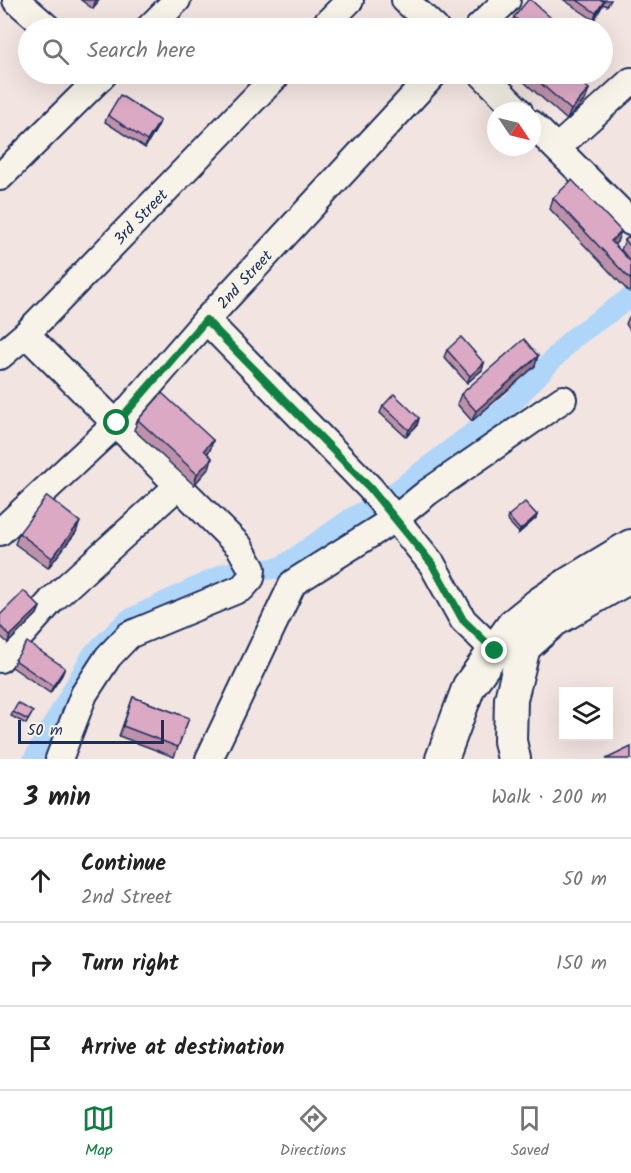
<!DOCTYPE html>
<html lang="en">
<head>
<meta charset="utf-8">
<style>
	:root { --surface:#fff; --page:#f2f2f2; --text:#222; --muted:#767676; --line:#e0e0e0; --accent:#0b8043 }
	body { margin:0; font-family:Kalam,sans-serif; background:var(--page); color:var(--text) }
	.controls { position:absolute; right:18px; bottom:18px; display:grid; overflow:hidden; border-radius:0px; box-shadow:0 6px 24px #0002 }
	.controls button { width:54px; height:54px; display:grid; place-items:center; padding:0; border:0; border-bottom:2px solid var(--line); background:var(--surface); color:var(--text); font:30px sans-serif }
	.compass { position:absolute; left:487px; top:102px; width:54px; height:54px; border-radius:50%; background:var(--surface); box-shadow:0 6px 24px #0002; rotate:125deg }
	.scale { position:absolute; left:18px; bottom:15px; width:146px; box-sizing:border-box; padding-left:6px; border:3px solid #1b2f5e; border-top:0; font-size:16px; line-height:21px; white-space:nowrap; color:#1b2f5e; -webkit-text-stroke:4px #f7f3e8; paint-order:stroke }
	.stop { position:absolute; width:18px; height:18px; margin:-14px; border:4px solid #0b8043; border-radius:50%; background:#fff }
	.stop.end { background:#0b8043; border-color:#fff; box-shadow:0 2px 6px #0008 }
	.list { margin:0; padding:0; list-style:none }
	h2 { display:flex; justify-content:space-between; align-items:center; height:78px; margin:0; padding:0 24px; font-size:26px }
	h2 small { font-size:20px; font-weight:400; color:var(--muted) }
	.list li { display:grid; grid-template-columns:39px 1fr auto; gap:18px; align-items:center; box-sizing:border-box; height:84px; padding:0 24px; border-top:2px solid var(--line) }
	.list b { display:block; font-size:22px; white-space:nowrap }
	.list p { margin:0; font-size:20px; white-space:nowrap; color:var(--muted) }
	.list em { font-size:20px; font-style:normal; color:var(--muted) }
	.icon { flex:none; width:33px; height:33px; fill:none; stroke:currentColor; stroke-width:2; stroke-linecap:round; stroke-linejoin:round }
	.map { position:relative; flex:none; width:631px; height:759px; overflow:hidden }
	.search { position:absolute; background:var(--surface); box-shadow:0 6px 24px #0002; left:18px; right:18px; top:18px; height:66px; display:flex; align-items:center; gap:15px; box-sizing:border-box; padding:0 21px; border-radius:33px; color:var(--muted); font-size:22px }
	.sheet { height:330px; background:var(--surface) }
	nav { display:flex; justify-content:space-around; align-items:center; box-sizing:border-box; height:84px; border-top:2px solid var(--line); background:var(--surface); font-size:16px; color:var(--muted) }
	nav a { display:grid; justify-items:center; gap:3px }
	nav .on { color:var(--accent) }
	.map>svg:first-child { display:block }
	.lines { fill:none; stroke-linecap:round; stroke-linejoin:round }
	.canal { stroke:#afd6f9; stroke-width:21 }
	.minor-casing { stroke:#1b2f5e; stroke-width:30 }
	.major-casing { stroke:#1b2f5e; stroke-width:36 }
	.minor { stroke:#f7f3e8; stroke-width:26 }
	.major { stroke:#f7f3e8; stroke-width:32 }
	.wall { fill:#bd91a9; stroke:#1b2f5e; stroke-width:1.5 }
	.shaded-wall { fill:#9a7689; stroke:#1b2f5e; stroke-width:1.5 }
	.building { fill:#dca9c4; stroke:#1b2f5e; stroke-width:1.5 }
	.route { stroke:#0b8043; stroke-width:8 }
	.labels { text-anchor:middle; stroke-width:5; stroke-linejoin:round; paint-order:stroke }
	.street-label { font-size:16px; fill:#1b2f5e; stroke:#f7f3e8 }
</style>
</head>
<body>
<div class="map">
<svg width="631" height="759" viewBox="0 0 631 759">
	<rect width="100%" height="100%" fill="#f2e4e1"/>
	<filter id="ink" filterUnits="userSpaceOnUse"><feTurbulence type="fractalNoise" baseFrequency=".0167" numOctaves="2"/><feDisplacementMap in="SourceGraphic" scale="12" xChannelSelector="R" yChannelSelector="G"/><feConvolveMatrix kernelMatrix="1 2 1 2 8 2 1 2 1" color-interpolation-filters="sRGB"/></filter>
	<g filter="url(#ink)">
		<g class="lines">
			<path class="canal" d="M 34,759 L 93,654 L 128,620 L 226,573 L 280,568 L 350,519 L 383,501 L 513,402 L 572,339 L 631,297"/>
			<g class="minor-casing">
				<g id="minor">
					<path d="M 16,0 L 48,28"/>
					<path d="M 405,0 L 435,28"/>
					<path d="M 149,28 L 177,0"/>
					<path d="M 322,28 L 350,0"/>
					<path d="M 478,28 L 507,0"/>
					<path d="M 482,74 L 519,111"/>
					<path d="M 532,124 L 631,222"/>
					<path d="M 557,148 L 631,81"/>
					<path d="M 0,177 L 104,74"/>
					<path d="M 206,320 L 370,488 L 432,564 L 463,620 L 495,651"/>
					<path d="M 26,334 L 239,546 L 252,569 L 251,578 L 242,588 L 129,635 L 108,657 L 84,694 L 59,759"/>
					<path id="s1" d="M 0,356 L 26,334 L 278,74"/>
					<path id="s2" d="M 0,532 L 117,423 L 206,320 L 434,74"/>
					<path d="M 0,659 L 52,600 L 179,485"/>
					<path d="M 209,759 L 293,583 L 396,518 L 428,492 L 563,399"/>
				</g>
			</g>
			<g class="major-casing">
				<path id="major" d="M 442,759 L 469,686 L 513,625 L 539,604 L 570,583 L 631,546
					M 514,759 L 510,741 L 511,699 L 524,647 L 553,621 L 631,576"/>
			</g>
			<use href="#minor" class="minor"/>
			<use href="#major" class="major"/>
		</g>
		<path class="wall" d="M 81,0 L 99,0 L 93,9 Z
			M 564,0 L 611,0 L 607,6 L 603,4 L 601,8 L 594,20 Z
			M 514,17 L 548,26 L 551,28 L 511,28 L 510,27 Z
			M 515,74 L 571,74 L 589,89 L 585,100 L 567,120 Z
			M 108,115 L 160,121 L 157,128 L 145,148 L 105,122 Z
			M 553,198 L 617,242 L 614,244 L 631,262 L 631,290 L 629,292 L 550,209 Z
			M 631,235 L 631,262 L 621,250 L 625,240 Z
			M 631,316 L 631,332 L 626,324 L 629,317 Z
			M 447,350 L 484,363 L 482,370 L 467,383 L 444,357 Z
			M 535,366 L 472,421 L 457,404 L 461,394 Z
			M 383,406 L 419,418 L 417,425 L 406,437 L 380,413 Z
			M 138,420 L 213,440 L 210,450 L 207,453 L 212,458 L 209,468 L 194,485 L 134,430 Z
			M 537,515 L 536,518 L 519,533 L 507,520 L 508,516 Z
			M 76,532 L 48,568 L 15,544 L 19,533 Z
			M 40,607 L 37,614 L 8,643 L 0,636 L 0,615 Z
			M 15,660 L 62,675 L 50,693 L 12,667 Z
			M 133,697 L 189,718 L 174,757 L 119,736 Z
			M 13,712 L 31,715 L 26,724 L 11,716 Z"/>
		<path class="shaded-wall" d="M 97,0 L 99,0 L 93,9 L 95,2 Z
			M 604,1 L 601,8 L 594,20 L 596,13 Z
			M 589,89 L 585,100 L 567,120 L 571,110 Z
			M 160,121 L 157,128 L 145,148 L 147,141 Z
			M 621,231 L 617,242 L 607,251 L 611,241 Z
			M 538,356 L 535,366 L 472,421 L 476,411 Z
			M 484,363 L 482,370 L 467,383 L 470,376 Z
			M 419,418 L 417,425 L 406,437 L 409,430 Z
			M 213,440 L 210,450 L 200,461 L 204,450 Z
			M 212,458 L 209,468 L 194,485 L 197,474 Z
			M 537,515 L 536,518 L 519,533 L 520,530 Z
			M 80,522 L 76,532 L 48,568 L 52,558 Z
			M 40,607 L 37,614 L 8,643 L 10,636 Z
			M 65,668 L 62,675 L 50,693 L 53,686 Z"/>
		<path class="building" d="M 528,0 L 531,0 L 551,18 L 546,24 L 551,28 L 527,28 L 514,17 Z
			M 577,0 L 602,0 L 604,1 L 596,13 Z
			M 530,74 L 571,74 L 589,89 L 571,110 Z
			M 120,95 L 160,121 L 147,141 L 108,115 Z
			M 572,180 L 621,231 L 611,241 L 631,262 L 631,280 L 553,198 Z
			M 631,235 L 631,247 L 625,240 Z
			M 461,337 L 484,363 L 470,376 L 447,350 Z
			M 524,339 L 538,356 L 476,411 L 461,394 Z
			M 162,393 L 213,440 L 204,450 L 212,458 L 197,474 L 138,420 Z
			M 394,394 L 419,418 L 409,430 L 383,406 Z
			M 47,496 L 80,522 L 52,558 L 19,533 Z
			M 525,502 L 537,515 L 520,530 L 508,516 Z
			M 24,591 L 40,607 L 10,636 L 0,626 L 0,615 Z
			M 27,642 L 65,668 L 53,686 L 15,660 Z
			M 133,697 L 189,718 L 178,747 L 123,726 Z
			M 18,703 L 33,712 L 28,720 L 13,712 Z
			M 631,747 L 631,759 L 606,759 Z"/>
	</g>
	<g class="lines" filter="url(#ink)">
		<path class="route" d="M 117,423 L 206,320 L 370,488 L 432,564 L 463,620 L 495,651"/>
	</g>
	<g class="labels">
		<g class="street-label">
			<text dy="6" stroke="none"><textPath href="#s1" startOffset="198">3rd Street</textPath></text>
			<text dy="6" stroke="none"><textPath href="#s2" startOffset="352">2nd Street</textPath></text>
		</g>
	</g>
</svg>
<div class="controls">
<button><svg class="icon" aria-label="layers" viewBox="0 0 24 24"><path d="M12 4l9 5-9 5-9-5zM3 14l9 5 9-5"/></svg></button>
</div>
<svg class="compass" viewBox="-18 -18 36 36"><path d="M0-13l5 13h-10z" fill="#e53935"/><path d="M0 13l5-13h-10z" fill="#767676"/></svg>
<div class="scale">50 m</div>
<div class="stop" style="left:117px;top:423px"></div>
<div class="stop end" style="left:495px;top:651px"></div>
<div class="search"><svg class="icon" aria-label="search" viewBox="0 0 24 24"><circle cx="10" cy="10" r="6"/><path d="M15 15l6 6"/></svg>Search here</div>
</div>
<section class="sheet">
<h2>3 min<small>Walk · 200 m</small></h2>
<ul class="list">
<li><svg class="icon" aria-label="ahead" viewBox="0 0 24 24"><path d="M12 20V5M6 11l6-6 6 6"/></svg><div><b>Continue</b><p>2nd Street</p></div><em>50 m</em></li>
<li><svg class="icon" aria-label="right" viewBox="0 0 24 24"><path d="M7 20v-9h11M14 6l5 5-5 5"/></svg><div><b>Turn right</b></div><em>150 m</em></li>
<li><svg class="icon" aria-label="arrive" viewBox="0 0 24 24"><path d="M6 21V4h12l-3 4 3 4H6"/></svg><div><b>Arrive at destination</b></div></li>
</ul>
</section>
<nav>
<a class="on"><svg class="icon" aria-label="map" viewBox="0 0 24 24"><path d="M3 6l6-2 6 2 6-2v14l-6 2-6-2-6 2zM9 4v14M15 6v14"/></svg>Map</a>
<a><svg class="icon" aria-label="directions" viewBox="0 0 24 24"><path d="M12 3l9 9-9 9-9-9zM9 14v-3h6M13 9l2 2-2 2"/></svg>Directions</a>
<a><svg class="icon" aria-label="saved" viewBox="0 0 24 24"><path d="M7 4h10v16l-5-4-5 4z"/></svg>Saved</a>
</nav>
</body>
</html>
